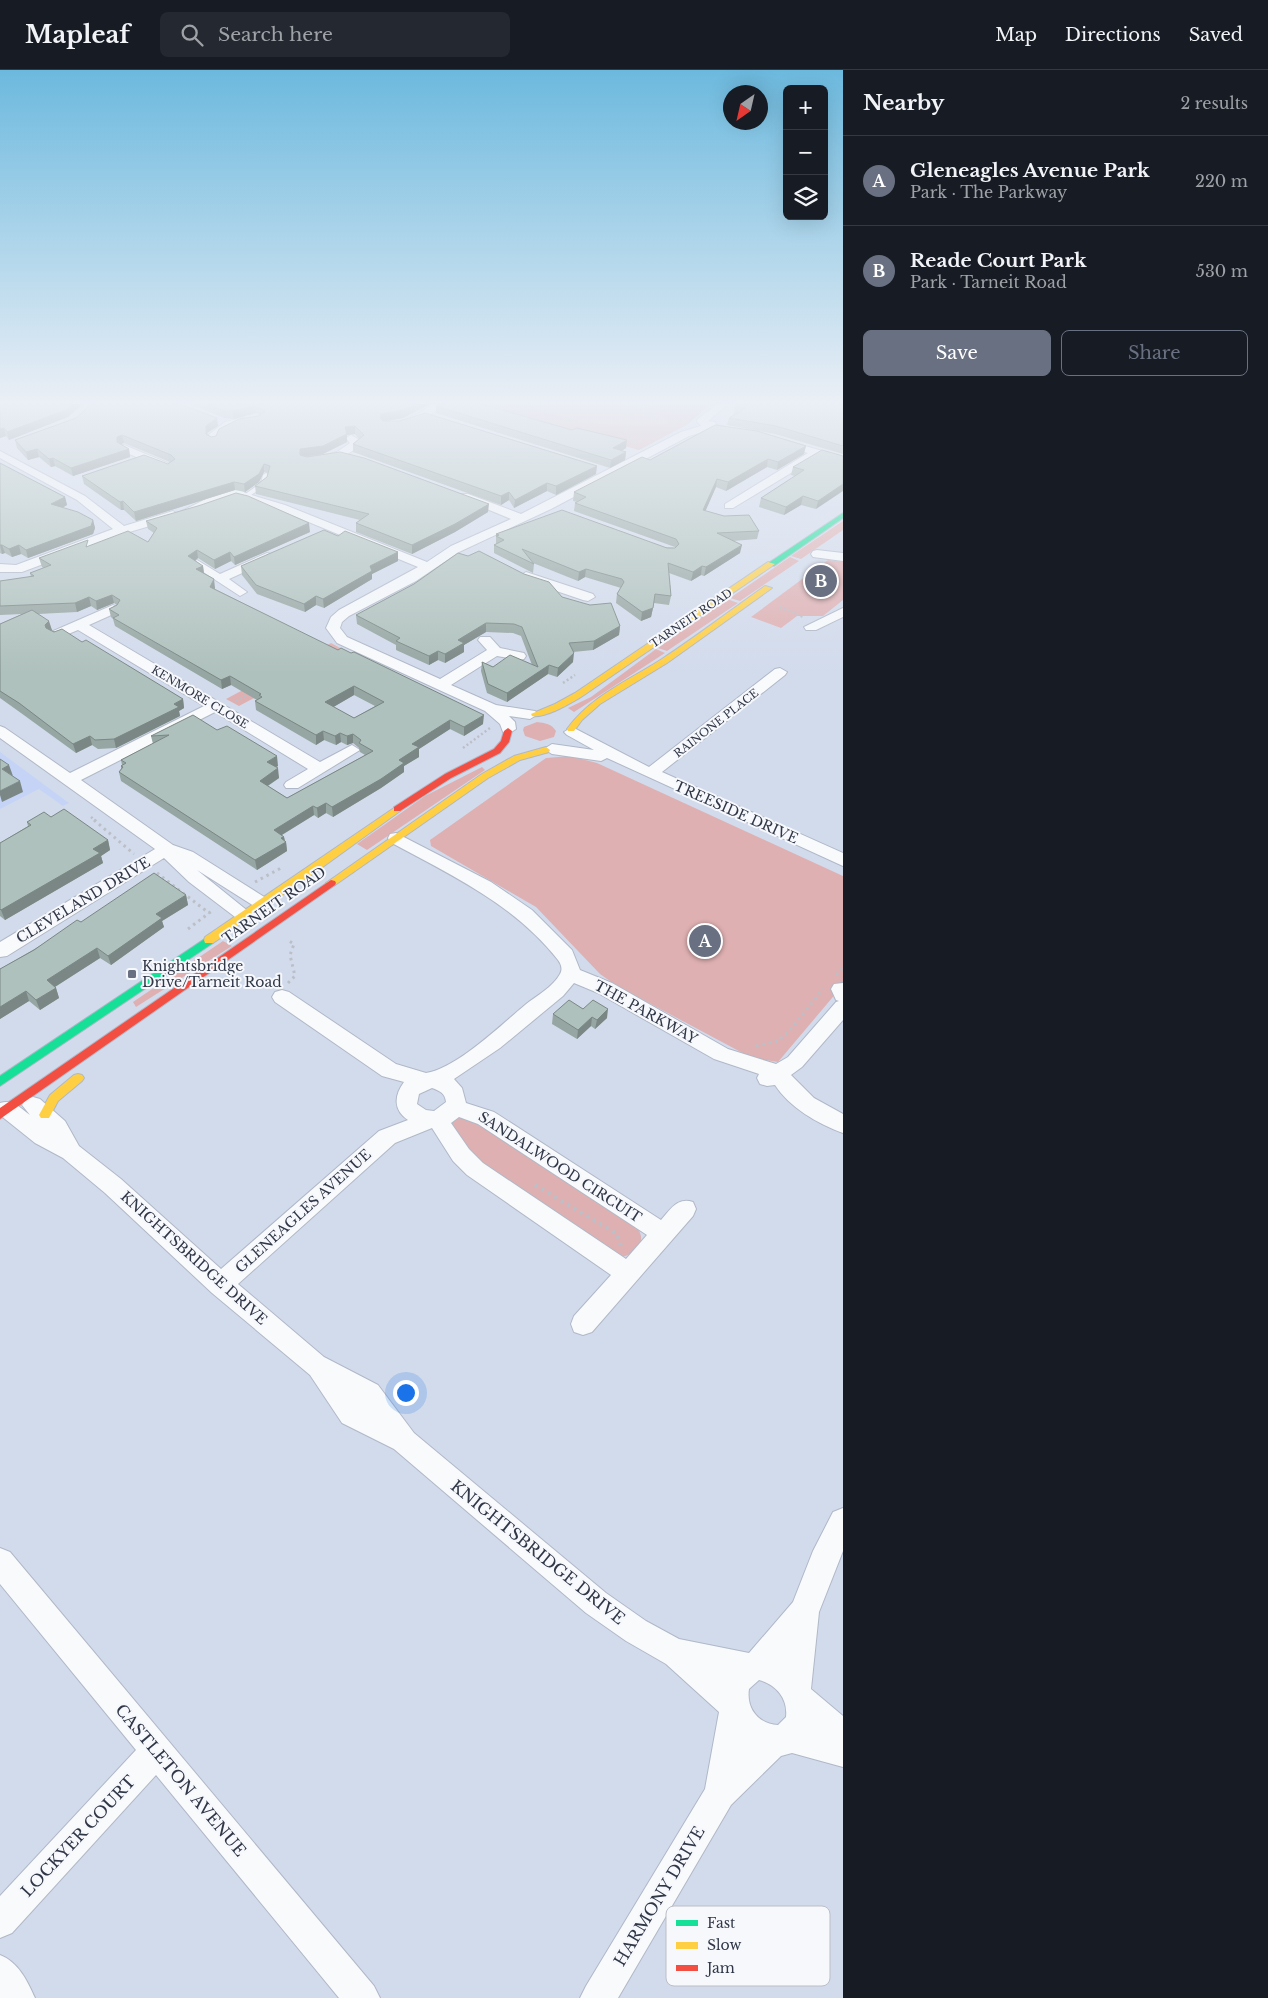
<!DOCTYPE html>
<html lang="en">
<head>
<meta charset="utf-8">
<style>
	:root { --surface:#171b24; --page:#242831; --text:#f1f3f6; --muted:#9ea1a6; --line:#363941; --accent:#697081 }
	body { margin:0; font-family:"Libre Baskerville",serif; background:var(--page); color:var(--text) }
	.controls { position:absolute; right:15px; top:15px; display:grid; overflow:hidden; border-radius:8px; box-shadow:0 5px 20px #0002 }
	.controls button { width:45px; height:45px; display:grid; place-items:center; padding:0; border:0; border-bottom:1px solid var(--line); background:var(--surface); color:var(--text); font:25px sans-serif }
	.compass { position:absolute; left:723px; top:15px; width:45px; height:45px; border-radius:50%; background:var(--surface); box-shadow:0 5px 20px #0002; rotate:214deg }
	.you { position:absolute; left:405px; top:1322px; width:18px; height:18px; margin:-12px; border:4px solid #fff; border-radius:50%; background:#1a73e8; box-shadow:0 0 0 8px #1a73e833 }
	.badge { display:grid; place-items:center; width:32px; height:32px; border-radius:50%; background:var(--accent); color:#fff; font-size:16px; font-weight:700 }
	.pin { position:absolute; translate:-50% -50%; border:2px solid #fff; box-shadow:0 1px 5px #0006 }
	.list { margin:0; padding:0; list-style:none }
	h2 { display:flex; justify-content:space-between; align-items:center; height:65px; margin:0; padding:0 20px; font-size:21px }
	h2 small { font-size:16px; font-weight:400; color:var(--muted) }
	.list li { display:grid; grid-template-columns:32px 1fr auto; gap:15px; align-items:center; box-sizing:border-box; height:90px; padding:0 20px; border-top:1px solid var(--line) }
	.list b { display:block; font-size:19px; white-space:nowrap }
	.list p { margin:0; font-size:16px; white-space:nowrap; color:var(--muted) }
	.list em { font-size:16px; font-style:normal; color:var(--muted) }
	.actions { display:flex; gap:10px; padding:15px 20px }
	.actions a { flex:1; padding:11px 0; border:1px solid var(--accent); border-radius:8px; text-align:center; font-size:18px; color:var(--accent) }
	.actions .main { background:var(--accent); color:#fff }
	.icon { flex:none; width:28px; height:28px; fill:none; stroke:currentColor; stroke-width:2; stroke-linecap:round; stroke-linejoin:round }
	.map { position:relative; flex:none; width:843px; height:1928px; overflow:hidden }
	header { display:flex; align-items:center; gap:30px; box-sizing:border-box; height:70px; padding:0 25px; background:var(--surface); border-bottom:1px solid var(--line) }
	header strong { font-size:24px }
	nav { display:flex; gap:28px; margin-inline-start:auto; font-size:18px }
	.search { width:350px; height:45px; background:var(--page); display:flex; align-items:center; gap:12px; box-sizing:border-box; padding:0 18px; border-radius:8px; color:var(--muted); font-size:19px }
	main { display:flex }
	aside { flex:1; background:var(--surface) }
	.map>svg:first-child { display:block }
	.built { fill:#c5d4f6 }
	.green { fill:#dfb0b2 }
	.forest { fill:#d7a8ab }
	.lines { fill:none; stroke-linecap:round; stroke-linejoin:round }
	.lane-casing { stroke:#b0b8c7; stroke-width:2 }
	.street-casing { stroke:#b0b8c7; stroke-width:2 }
	.fast-casing { stroke:#b0b8c7; stroke-width:2 }
	.slow-casing { stroke:#b0b8c7; stroke-width:2 }
	.jam-casing { stroke:#b0b8c7; stroke-width:2 }
	.path-far3 { stroke:#bcbfc6; stroke-width:2; stroke-dasharray:1 2; stroke-linecap:butt }
	.path-far2 { stroke:#bcbfc6; stroke-width:2.5; stroke-dasharray:2 2.5; stroke-linecap:butt }
	.path-far1 { stroke:#bcbfc6; stroke-width:3; stroke-dasharray:2.5 4; stroke-linecap:butt }
	.path { stroke:#bcbfc6; stroke-width:4; stroke-dasharray:3 4.5; stroke-linecap:butt }
	.lane { fill:#f8fafc; fill-rule:evenodd }
	.street { fill:#f8fafc; fill-rule:evenodd }
	.fast { fill:#16e098; fill-rule:evenodd }
	.slow { fill:#ffcf43; fill-rule:evenodd }
	.jam { fill:#f24e42; fill-rule:evenodd }
	.wall { fill:#96a6a2; fill-rule:evenodd }
	.shaded-wall { fill:#7a8784 }
	.building { fill:#afc1bc; stroke:#7a8784; fill-rule:evenodd }
	.poi-dot { fill:#697081; stroke:#f6f8fc; stroke-width:2 }
	.labels { text-anchor:middle; stroke-width:4; stroke-linejoin:round; paint-order:stroke }
	.far-street-label { font-size:11px; fill:#303747; stroke:#f6f8fc }
	.street-label { font-size:14px; fill:#303747; stroke:#f6f8fc }
	.poi-label { font-size:14px; fill:#303747; stroke:#f6f8fc; text-anchor:start }
	.near-street-label { font-size:16px; fill:#303747; stroke:#f6f8fc }
	.key { fill:#f6f8fc; stroke:#bbbec6; stroke-width:1 }
	.key-label { font-size:14px; fill:#303747 }
</style>
</head>
<body>
<header>
<strong>Mapleaf</strong>
<div class="search"><svg class="icon" aria-label="search" viewBox="0 0 24 24"><circle cx="10" cy="10" r="6"/><path d="M15 15l6 6"/></svg>Search here</div>
<nav><a>Map</a><a>Directions</a><a>Saved</a></nav>
</header>
<main>
<div class="map">
<svg width="843" height="1928" viewBox="0 0 843 1928">
	<rect width="100%" height="100%" fill="#d2dbec"/>
	<path class="built" d="M 0,682 L 69,733 L 63,736 L 39,719 L 0,739 Z"/>
	<path class="green" d="M 481,334 L 711,334 L 688,354 L 639,380 Z
		M 843,451 L 843,460 L 801,489 L 791,486 Z
		M 790,487 L 799,491 L 740,531 L 730,528 Z
		M 828,490 L 843,492 L 843,530 L 823,546 L 797,546 L 781,558 L 751,547 Z
		M 727,529 L 738,533 L 667,581 L 658,578 Z
		M 331,573 L 344,580 L 239,636 L 226,629 Z
		M 656,579 L 665,583 L 574,642 L 568,638 L 591,627 Z
		M 537,652 C 545,653 552,654 556,661 L 554,667 L 540,671 L 525,666 L 523,660 L 524,657 Z
		M 570,686 L 597,693 L 843,806 L 843,915 L 778,992 L 752,988 L 617,916 L 600,904 L 536,837 L 431,776 L 430,770 L 546,688 Z
		M 482,697 L 485,700 L 367,780 L 357,774 L 425,726 Z
		M 223,871 L 232,876 L 136,937 L 133,932 Z
		M 461,1042 L 638,1159 C 647,1172 635,1185 621,1187 L 475,1091 L 450,1054 Z"/>
	<path class="forest" d="M 481,334 L 523,334 L 565,348 L 600,354 L 658,355 L 670,353 L 660,344 L 660,339 L 666,334 L 703,334 L 704,338 L 688,354 L 639,380 Z"/>
	<g class="lines">
		<g class="lane-casing">
			<path id="lane" d="M 266,403 L 269,405 L 266,415 L 248,427 L 244,427 L 244,425 L 261,413 L 263,405 Z"/>
		</g>
		<g class="street-casing">
			<path id="street" d="M 432,334 L 443,334 L 428,347 L 401,356 L 396,353 L 420,343 Z
				M 717,334 L 728,334 L 708,351 L 715,352 L 716,355 L 742,360 L 742,364 L 709,360 L 689,366 L 551,439 L 459,482 L 416,511 L 349,546 L 342,552 L 340,558 L 347,567 L 440,609 L 487,580 L 478,570 L 480,567 L 490,567 L 500,578 L 524,583 L 526,586 L 524,589 L 519,590 L 497,586 L 451,615 L 496,635 L 535,641 L 538,644 L 530,649 L 509,646 L 515,652 L 516,659 L 508,664 L 503,662 L 500,654 L 485,641 L 337,573 L 326,558 L 331,547 L 339,540 L 418,497 L 277,439 L 244,429 L 225,428 L 190,445 L 182,445 L 180,442 L 220,422 L 240,419 L 245,423 L 285,435 L 427,492 L 451,476 L 511,449 L 460,428 L 460,424 L 468,424 L 521,444 L 681,362 L 701,356 L 697,351 L 698,349 Z
				M 242,348 L 246,349 L 246,353 L 233,356 L 217,368 L 217,372 L 209,372 L 206,367 L 225,352 Z
				M 351,365 L 361,371 L 361,375 L 345,386 L 314,392 L 314,388 L 337,382 L 350,373 L 346,368 Z
				M 781,369 L 843,387 L 843,393 L 819,386 L 733,438 L 725,438 L 725,434 L 808,383 L 777,374 L 777,370 Z
				M 124,375 L 170,394 L 172,396 L 166,399 L 162,398 L 120,380 L 120,376 Z
				M 0,381 L 85,426 L 124,456 L 173,441 L 179,445 L 177,448 L 126,463 L 22,502 L 0,502 L 0,494 L 16,495 L 113,459 L 77,430 L 0,388 Z
				M 817,480 L 843,483 L 843,491 L 813,487 L 811,484 L 813,481 Z
				M 267,483 L 271,484 L 273,487 L 271,490 L 229,509 L 247,522 L 240,526 L 191,494 L 197,490 L 220,504 Z
				M 526,502 L 593,524 L 595,527 L 588,531 L 583,530 L 521,509 L 520,506 Z
				M 113,535 L 120,539 L 118,542 L 89,555 L 320,692 L 352,675 L 360,680 L 298,718 L 286,718 L 284,715 L 286,712 L 308,699 L 215,642 L 81,710 L 173,775 L 193,782 L 269,830 L 272,834 L 269,838 L 263,840 L 257,838 L 197,800 L 254,846 L 251,850 L 245,852 L 239,850 L 189,812 L 164,788 L 7,886 L 0,887 L 0,872 L 155,779 L 0,668 L 0,656 L 5,658 L 70,703 L 204,636 L 78,560 L 56,569 L 49,565 L 51,562 Z
				M 843,538 L 843,547 L 816,560 L 806,560 L 804,557 Z
				M 780,598 L 787,602 L 785,605 L 662,702 L 843,783 L 843,796 L 607,688 L 601,691 L 552,684 L 544,679 L 552,674 L 594,680 L 567,665 L 564,662 L 572,657 L 649,697 L 775,599 Z
				M 396,763 L 491,812 L 532,840 L 572,880 L 580,900 L 612,913 L 728,979 L 776,994 L 788,987 L 836,932 L 839,931 L 836,930 L 831,919 L 834,914 L 843,913 L 843,950 L 802,997 L 791,1005 L 814,1028 L 843,1044 L 843,1063 C 818,1054 789,1037 775,1015 L 767,1016 L 760,1014 L 757,1008 L 759,1004 L 714,989 L 598,923 L 574,913 L 563,926 L 500,978 L 454,1009 L 462,1018 L 466,1033 L 494,1042 L 661,1150 C 671,1139 677,1127 693,1132 L 696,1139 L 693,1146 L 592,1262 L 583,1265 L 574,1262 L 571,1254 L 574,1246 L 611,1205 L 467,1105 L 453,1091 L 432,1058 L 395,1073 L 238,1214 L 324,1287 L 378,1315 L 414,1363 L 606,1523 L 646,1551 L 679,1569 L 749,1583 L 793,1532 L 813,1481 L 833,1442 L 843,1438 L 843,1481 L 819,1542 L 811,1619 L 843,1646 L 843,1697 L 792,1683 L 781,1686 L 731,1735 L 618,1928 L 580,1928 L 586,1916 L 705,1719 L 719,1642 L 666,1594 L 626,1571 L 586,1543 L 394,1379 L 342,1353 L 310,1305 L 212,1223 L 105,1123 L 63,1088 L 35,1073 L 0,1045 L 0,1033 C 13,1029 20,1038 30,1045 L 22,1035 L 26,1029 L 33,1027 L 40,1029 L 65,1051 L 79,1076 L 121,1109 L 221,1199 L 379,1061 L 408,1050 C 393,1040 394,1025 404,1012 L 382,1006 L 275,932 L 272,927 L 275,922 L 282,920 L 289,922 L 396,994 L 426,1003 C 457,998 501,955 525,935 C 536,926 553,917 560,904 C 563,899 561,894 558,890 C 514,834 451,805 390,772 L 388,768 L 390,764 ZM 432,1018 C 440,1021 445,1023 446,1032 L 434,1041 L 426,1040 L 417,1034 L 419,1024 ZM 459,1047 L 478,1054 L 647,1165 L 626,1189 L 483,1093 L 469,1079 L 451,1053 ZM 759,1610 C 777,1615 788,1629 786,1647 L 778,1655 C 759,1654 746,1639 749,1619 Z
				M 0,1478 L 10,1482 L 374,1916 L 380,1928 L 339,1928 L 156,1705 L 12,1863 L 0,1868 L 0,1826 L 136,1680 L 0,1514 Z
				M 0,1885 C 18,1892 27,1910 35,1928 L 0,1928 Z"/>
		</g>
		<g class="fast-casing">
			<path id="fast" d="M 843,443 L 843,448 L 774,496 L 767,494 Z
				M 209,866 L 214,870 L 213,873 L 0,1016 L 0,1006 Z"/>
		</g>
		<g class="slow-casing">
			<path id="slow" d="M 768,492 L 775,494 L 581,627 C 569,634 546,648 532,646 L 531,644 L 555,634 L 575,623 Z
				M 765,516 L 772,518 L 667,593 L 600,634 L 582,650 L 574,661 L 568,661 L 567,659 C 591,626 628,611 662,589 C 697,566 731,540 765,516 Z
				M 546,677 L 550,680 L 549,682 L 520,690 L 488,708 L 335,815 L 331,816 L 326,813 L 482,704 L 514,686 Z
				M 397,736 L 402,739 L 400,741 L 324,796 L 213,873 L 205,873 L 204,870 L 205,867 Z
				M 78,1004 L 82,1005 L 84,1008 L 82,1011 L 58,1031 L 49,1048 L 41,1048 L 39,1045 L 50,1025 L 74,1005 Z"/>
		</g>
		<g class="jam-casing">
			<path id="jam" d="M 508,658 L 512,661 L 509,672 L 500,683 L 451,708 L 400,741 L 394,741 L 394,737 L 445,704 L 494,679 L 501,671 L 504,661 Z
				M 331,810 L 335,811 L 336,813 L 335,815 L 0,1049 L 0,1038 Z"/>
		</g>
		<path class="path-far3" d="M 529,334 C 571,352 613,354 658,348
			M 633,334 L 674,357
			M 640,337 L 665,334
			M 624,352 L 627,365 L 637,374"/>
		<path class="path-far2" d="M 780,537 L 803,547
			M 563,613 L 575,605
			M 236,631 L 250,624
			M 463,678 L 490,658
			M 91,747 L 96,751"/>
		<path class="path-far1" d="M 94,750 L 134,784
			M 157,803 L 209,843
			M 255,812 L 283,797
			M 188,859 L 213,840
			M 836,905 L 843,898
			M 288,913 L 295,906 L 290,885 L 294,874 L 289,871
			M 756,976 L 778,971 L 792,958 L 823,919"/>
		<path class="path" d="M 535,1115 L 617,1164 L 621,1176"/>
		<use href="#lane" class="lane"/>
		<use href="#street" class="street"/>
		<use href="#fast" class="fast"/>
		<use href="#slow" class="slow"/>
		<use href="#jam" class="jam"/>
	</g>
	<path class="wall" d="M 0,334 L 83,334 L 68,347 L 9,370 L 6,366 L 0,368 Z
		M 186,334 L 430,334 L 403,348 L 387,351 L 596,404 L 556,425 L 547,421 L 514,438 L 509,430 L 501,435 L 353,382 L 353,374 L 359,369 L 355,364 L 347,365 L 347,372 L 323,384 L 488,442 L 455,462 L 412,484 L 356,462 L 356,453 L 360,450 L 256,424 L 255,416 L 267,407 L 268,403 L 264,402 L 259,412 L 245,422 L 235,420 L 136,451 L 124,440 L 121,440 L 84,414 L 82,406 L 168,394 L 170,392 L 124,373 L 120,374 L 129,379 L 130,387 L 73,406 L 55,396 L 51,397 L 39,387 L 28,390 L 17,378 L 15,370 L 76,348 L 86,339 L 185,336 L 218,356 L 207,363 L 211,367 L 216,366 L 260,345 L 256,343 L 234,349 L 224,348 L 191,334 Z
		M 843,334 L 843,384 L 775,364 L 727,355 L 729,348 L 735,344 L 734,344 L 735,336 Z
		M 436,336 L 626,378 L 622,381 L 626,382 L 625,390 L 610,398 L 436,343 Z
		M 804,384 L 777,400 L 767,397 L 726,421 L 716,417 L 705,441 L 759,461 L 757,469 L 733,471 L 740,483 L 704,506 L 701,505 L 691,511 L 669,503 L 671,526 L 669,535 L 654,533 L 651,547 L 641,551 L 616,533 L 617,524 L 621,518 L 585,507 L 578,511 L 533,493 L 534,494 L 533,503 L 494,483 L 494,475 L 496,474 L 496,464 L 675,478 L 675,477 L 574,441 L 575,433 L 577,432 L 573,431 L 574,422 L 650,390 Z
		M 843,386 L 816,439 L 801,435 L 784,445 L 759,437 L 761,428 L 795,406 L 791,405 L 793,397 Z
		M 0,393 L 65,427 L 67,435 L 62,438 L 93,450 L 95,458 L 93,464 L 28,488 L 21,484 L 12,487 L 5,483 L 2,484 L 0,483 Z
		M 146,451 L 310,462 L 235,495 L 231,491 L 215,499 L 198,488 L 195,491 L 203,496 L 204,503 L 215,518 L 215,519 L 483,654 L 464,666 L 450,659 L 419,679 L 419,687 L 404,696 L 404,702 L 381,718 L 333,747 L 326,743 L 318,748 L 314,745 L 282,765 L 284,767 L 285,771 L 286,772 L 287,781 L 257,800 L 121,711 L 119,702 L 121,699 L 121,696 L 122,695 L 121,690 L 153,674 L 151,666 L 217,660 L 278,696 L 276,697 L 279,708 L 268,716 L 287,728 L 365,685 L 360,682 L 359,678 L 353,673 L 347,675 L 341,672 L 336,675 L 324,670 L 316,675 L 256,640 L 255,631 L 257,630 L 231,615 L 222,619 L 115,556 L 113,549 L 111,547 L 109,539 L 117,535 L 114,533 L 97,540 L 91,536 L 77,542 L 38,544 L 52,560 L 51,560 L 82,572 L 183,629 L 184,638 L 179,641 L 180,646 L 116,678 L 98,679 L 92,675 L 76,683 L 21,643 L 0,628 L 0,554 L 22,544 L 0,545 L 0,511 L 31,507 L 30,503 L 44,498 L 42,497 L 39,488 L 89,476 L 148,472 L 154,463 L 148,459 ZM 354,625 L 375,636 L 354,648 L 333,637 Z
		M 338,466 L 398,482 L 398,491 L 372,504 L 372,509 L 324,538 L 316,535 L 305,542 L 257,524 L 242,505 L 241,496 Z
		M 562,527 L 620,556 L 619,565 L 593,580 L 573,582 L 573,592 L 557,607 L 548,604 L 507,632 L 487,623 L 481,601 L 482,592 L 493,597 L 532,595 L 521,566 L 513,563 L 486,562 L 464,575 L 464,582 L 445,593 L 438,590 L 429,595 L 396,580 L 396,575 L 357,554 L 356,545 Z
		M 51,747 L 108,770 L 110,780 L 101,786 L 103,793 L 5,850 L 0,846 L 0,773 L 28,756 L 27,752 Z
		M 186,825 L 188,835 L 162,851 L 164,857 L 111,895 L 100,888 L 55,917 L 56,918 L 59,928 L 40,940 L 29,931 L 0,949 L 0,899 L 81,852 Z
		M 583,939 L 607,948 L 595,959 L 591,956 L 577,969 L 552,954 L 553,944 Z"/>
	<path class="shaded-wall" d="M 73,334 L 83,334 L 68,347 L 9,370 L 7,362 Z
		M 416,334 L 430,334 L 403,348 L 381,352 L 380,348 L 381,344 Z
		M 255,336 L 256,343 L 234,349 L 233,341 Z
		M 217,348 L 218,356 L 207,363 L 207,372 L 206,356 Z
		M 355,356 L 355,364 L 347,365 L 347,372 L 323,384 L 301,387 L 301,393 L 300,379 L 345,357 Z
		M 4,358 L 6,366 L 0,368 L 0,359 Z
		M 122,365 L 124,373 L 119,375 L 117,372 L 117,367 Z
		M 627,370 L 626,378 L 612,386 L 613,378 Z
		M 806,376 L 804,384 L 777,400 L 778,392 Z
		M 37,379 L 39,387 L 28,390 L 26,382 Z
		M 129,379 L 130,387 L 73,406 L 71,398 Z
		M 626,382 L 625,390 L 610,398 L 611,390 Z
		M 53,388 L 55,396 L 51,397 L 49,389 Z
		M 768,389 L 767,397 L 726,421 L 728,412 Z
		M 264,394 L 264,402 L 259,412 L 245,422 L 244,414 Z
		M 597,396 L 596,404 L 556,425 L 556,416 Z
		M 717,409 L 716,417 L 702,449 L 703,440 Z
		M 234,412 L 235,420 L 136,451 L 134,442 Z
		M 547,413 L 547,421 L 514,438 L 515,430 Z
		M 843,414 L 843,421 L 816,439 L 818,431 Z
		M 509,422 L 509,430 L 501,435 L 501,426 Z
		M 803,426 L 801,435 L 784,445 L 786,437 Z
		M 65,427 L 67,435 L 53,443 L 51,434 Z
		M 123,431 L 124,440 L 121,440 L 120,432 Z
		M 489,434 L 488,442 L 455,462 L 412,484 L 412,475 Z
		M 93,450 L 95,458 L 93,464 L 28,488 L 26,480 Z
		M 309,453 L 310,462 L 235,495 L 234,487 Z
		M 0,475 L 2,475 L 5,483 L 2,484 Z
		M 19,475 L 21,484 L 12,487 L 9,479 Z
		M 742,475 L 740,483 L 704,506 L 706,497 Z
		M 197,480 L 198,488 L 189,495 L 188,486 Z
		M 230,482 L 231,491 L 215,499 L 214,490 Z
		M 398,482 L 398,491 L 372,504 L 372,509 L 324,538 L 323,529 L 370,496 Z
		M 203,496 L 204,505 L 196,499 Z
		M 702,496 L 701,505 L 691,511 L 693,502 Z
		M 586,499 L 585,507 L 578,511 L 579,502 Z
		M 214,509 L 215,518 L 212,526 L 210,517 Z
		M 112,525 L 114,533 L 97,540 L 96,531 Z
		M 316,526 L 316,535 L 305,542 L 304,534 Z
		M 89,527 L 91,536 L 77,542 L 75,533 Z
		M 653,538 L 651,547 L 641,551 L 642,542 Z
		M 49,551 L 52,560 L 47,564 L 45,555 Z
		M 486,553 L 486,562 L 464,575 L 464,582 L 445,593 L 445,584 L 458,570 Z
		M 620,556 L 619,565 L 593,580 L 594,571 Z
		M 438,581 L 438,590 L 429,595 L 429,586 Z
		M 574,583 L 573,592 L 557,607 L 558,598 Z
		M 549,595 L 548,604 L 507,632 L 507,623 Z
		M 230,606 L 231,615 L 222,619 L 221,610 Z
		M 354,616 L 354,625 L 325,642 L 325,632 Z
		M 183,629 L 184,638 L 179,641 L 180,646 L 116,678 L 114,669 Z
		M 484,645 L 483,654 L 464,666 L 464,657 Z
		M 450,650 L 450,659 L 419,679 L 419,687 L 404,696 L 404,702 L 381,718 L 333,747 L 332,737 L 412,674 Z
		M 323,661 L 324,670 L 316,675 L 316,665 Z
		M 340,663 L 341,672 L 336,675 L 335,666 Z
		M 353,664 L 353,673 L 347,675 L 347,666 Z
		M 90,666 L 92,675 L 76,683 L 73,674 Z
		M 277,686 L 278,696 L 268,701 L 267,692 Z
		M 9,695 L 13,706 L 2,699 Z
		M 278,698 L 279,708 L 261,720 L 260,711 Z
		M 20,711 L 23,722 L 2,732 L 0,725 L 0,721 Z
		M 326,733 L 326,743 L 318,748 L 317,738 Z
		M 313,736 L 314,745 L 275,769 L 274,760 Z
		M 284,767 L 285,772 L 286,772 L 287,781 L 257,800 L 255,790 L 281,768 Z
		M 108,770 L 110,780 L 101,786 L 103,793 L 5,850 L 1,840 L 93,779 Z
		M 186,825 L 188,835 L 162,851 L 164,857 L 111,895 L 108,886 L 156,844 Z
		M 97,878 L 100,888 L 50,920 L 47,910 Z
		M 56,918 L 59,928 L 40,940 L 36,930 Z
		M 26,921 L 29,931 L 0,949 L 0,937 Z
		M 608,939 L 607,948 L 595,959 L 597,950 Z
		M 592,947 L 591,956 L 577,969 L 578,960 Z"/>
	<path class="building" d="M 0,334 L 73,334 L 66,340 L 7,362 L 4,358 L 0,359 Z
		M 90,334 L 182,334 L 185,336 L 217,348 L 206,356 L 206,364 L 211,367 L 216,366 L 219,359 L 239,349 L 259,346 L 265,341 L 255,336 L 233,341 L 223,341 L 207,334 L 416,334 L 403,340 L 381,344 L 380,348 L 383,351 L 400,351 L 425,343 L 597,396 L 556,416 L 547,413 L 515,430 L 509,422 L 501,426 L 353,374 L 364,365 L 355,356 L 345,357 L 347,364 L 323,376 L 300,379 L 300,385 L 307,387 L 340,382 L 364,388 L 489,434 L 455,454 L 412,475 L 356,453 L 369,444 L 255,416 L 267,407 L 270,396 L 264,394 L 259,404 L 244,414 L 234,412 L 134,442 L 123,431 L 120,432 L 82,406 L 144,385 L 168,394 L 175,389 L 171,385 L 122,365 L 117,367 L 117,372 L 129,379 L 71,398 L 53,388 L 49,389 L 37,379 L 26,382 L 15,370 L 76,348 L 86,339 Z
		M 438,334 L 481,334 L 572,360 L 577,358 L 627,370 L 613,378 L 626,382 L 611,390 L 436,336 Z
		M 739,334 L 843,334 L 843,376 L 776,356 L 729,348 L 746,338 L 735,336 Z
		M 715,355 L 757,361 L 806,376 L 778,392 L 768,389 L 728,412 L 717,409 L 703,440 L 724,446 L 749,445 L 759,461 L 717,463 L 742,475 L 706,497 L 702,496 L 693,502 L 668,493 L 671,526 L 655,524 L 653,538 L 642,542 L 617,524 L 624,512 L 622,509 L 586,499 L 579,502 L 522,479 L 534,494 L 494,475 L 504,470 L 496,466 L 499,465 L 496,464 L 562,440 L 667,478 L 675,478 L 679,474 L 676,469 L 575,433 L 586,427 L 574,422 L 642,387 L 650,390 Z
		M 822,380 L 843,386 L 843,414 L 818,431 L 803,426 L 786,437 L 761,428 L 804,400 L 793,397 Z
		M 0,393 L 65,427 L 51,434 L 78,442 L 93,450 L 91,456 L 26,480 L 19,475 L 9,479 L 2,475 L 0,475 Z
		M 236,423 L 248,426 L 309,453 L 234,487 L 230,482 L 214,490 L 197,480 L 188,486 L 203,496 L 196,499 L 214,509 L 210,517 L 338,580 L 341,578 L 351,583 L 354,582 L 484,645 L 464,657 L 450,650 L 412,674 L 419,677 L 399,690 L 404,693 L 381,709 L 332,737 L 326,733 L 317,738 L 313,736 L 274,760 L 284,767 L 281,768 L 286,772 L 255,790 L 119,702 L 123,697 L 121,696 L 126,693 L 121,690 L 169,665 L 151,666 L 193,645 L 217,660 L 227,656 L 277,686 L 267,692 L 278,698 L 260,711 L 287,728 L 373,681 L 359,673 L 361,670 L 353,664 L 347,666 L 340,663 L 335,666 L 323,661 L 316,665 L 255,631 L 262,627 L 259,625 L 261,624 L 230,606 L 221,610 L 113,548 L 119,545 L 109,539 L 117,535 L 120,530 L 112,525 L 96,531 L 89,527 L 75,533 L 0,536 L 0,511 L 34,506 L 30,503 L 51,495 L 39,488 L 88,470 L 86,477 L 128,461 L 148,472 L 157,458 L 146,451 L 201,435 ZM 354,616 L 384,632 L 354,648 L 325,632 Z
		M 324,460 L 338,466 L 345,461 L 398,482 L 370,496 L 372,501 L 323,529 L 316,526 L 304,534 L 256,515 L 241,496 Z
		M 479,481 L 524,504 L 549,512 L 562,527 L 590,535 L 611,533 L 620,556 L 594,571 L 569,573 L 574,583 L 558,598 L 549,595 L 507,623 L 488,614 L 482,592 L 493,597 L 510,585 L 538,597 L 522,557 L 514,554 L 486,553 L 458,570 L 464,573 L 445,584 L 438,581 L 429,586 L 396,571 L 400,568 L 356,545 L 414,514 L 458,483 L 468,486 Z
		M 32,540 L 49,551 L 45,555 L 46,558 L 54,562 L 62,559 L 82,572 L 86,570 L 183,629 L 174,634 L 179,637 L 114,669 L 95,670 L 90,666 L 73,674 L 19,633 L 0,621 L 0,554 Z
		M 0,689 L 9,695 L 2,699 L 20,711 L 0,721 Z
		M 64,739 L 108,770 L 93,779 L 100,783 L 1,840 L 0,839 L 0,773 L 31,755 L 27,752 L 44,742 L 51,747 Z
		M 154,803 L 186,825 L 156,844 L 162,848 L 108,886 L 97,878 L 47,910 L 56,918 L 36,930 L 26,921 L 0,937 L 0,899 L 34,880 L 77,850 L 81,852 Z
		M 569,930 L 583,939 L 593,930 L 608,939 L 597,950 L 592,947 L 578,960 L 553,944 Z"/>
	<linearGradient id="sky" x2="0" y2="1"><stop stop-color="#6cb9de"/><stop offset="0.55" stop-color="#ebeff6"/><stop offset="1" stop-color="#ebeff6" stop-opacity="0"/></linearGradient>
	<rect width="843" height="603" fill="url(#sky)"/>
	<rect class="poi-dot" x="127" y="899" width="10" height="10" rx="2.5"/>
	<g class="labels">
		<g class="far-street-label">
			<text transform="translate(691 548) rotate(-34)" y="4">TARNEIT ROAD</text>
			<text transform="translate(200 627) rotate(31)" y="4">KENMORE CLOSE</text>
			<text transform="translate(716 653) rotate(-38)" y="4">RAINONE PLACE</text>
		</g>
		<g class="street-label">
			<text transform="translate(736 742) rotate(24)" y="5">TREESIDE DRIVE</text>
			<text transform="translate(83 830) rotate(-31)" y="5">CLEVELAND DRIVE</text>
			<text transform="translate(274 835) rotate(-35)" y="5">TARNEIT ROAD</text>
			<text transform="translate(646 942) rotate(29)" y="5">THE PARKWAY</text>
			<text transform="translate(560 1097) rotate(33)" y="5">SANDALWOOD CIRCUIT</text>
			<text transform="translate(303 1141) rotate(-42)" y="5">GLENEAGLES AVENUE</text>
			<text transform="translate(194 1188) rotate(42)" y="5">KNIGHTSBRIDGE DRIVE</text>
		</g>
		<g class="poi-label">
			<text x="142" y="901">Knightsbridge<tspan x="142" dy="16">Drive/Tarneit Road</tspan></text>
		</g>
		<g class="near-street-label">
			<text transform="translate(538 1482) rotate(39)" y="6">KNIGHTSBRIDGE DRIVE</text>
			<text transform="translate(181 1710) rotate(50)" y="6">CASTLETON AVENUE</text>
			<text transform="translate(78 1766) rotate(-47)" y="6">LOCKYER COURT</text>
			<text transform="translate(659 1826) rotate(-59)" y="6">HARMONY DRIVE</text>
		</g>
	</g>
	<rect x="666" y="1836" width="164" height="80" rx="8" class="key"/>
	<rect x="676" y="1850" width="22" height="6" fill="#16e098"/>
	<rect x="676" y="1872" width="22" height="7" fill="#ffcf43"/>
	<rect x="676" y="1895" width="22" height="6" fill="#f24e42"/>
	<g class="key-label">
		<text x="707" y="1858">Fast</text>
		<text x="707" y="1880">Slow</text>
		<text x="707" y="1903">Jam</text>
	</g>
</svg>
<div class="controls">
<button>+</button>
<button>−</button>
<button><svg class="icon" aria-label="layers" viewBox="0 0 24 24"><path d="M12 4l9 5-9 5-9-5zM3 14l9 5 9-5"/></svg></button>
</div>
<svg class="compass" viewBox="-18 -18 36 36"><path d="M0-13l5 13h-10z" fill="#e53935"/><path d="M0 13l5-13h-10z" fill="#9ea1a6"/></svg>
<div class="you"></div>
<div class="pin badge" style="left:705px;top:871px">A</div>
<div class="pin badge" style="left:821px;top:511px">B</div>
</div>
<aside>
<h2>Nearby<small>2 results</small></h2>
<ul class="list">
<li><span class="badge">A</span><div><b>Gleneagles Avenue Park</b><p>Park · The Parkway</p></div><em>220 m</em></li>
<li><span class="badge">B</span><div><b>Reade Court Park</b><p>Park · Tarneit Road</p></div><em>530 m</em></li>
</ul>
<div class="actions"><a class="main">Save</a><a>Share</a></div>
</aside>
</main>
</body>
</html>
